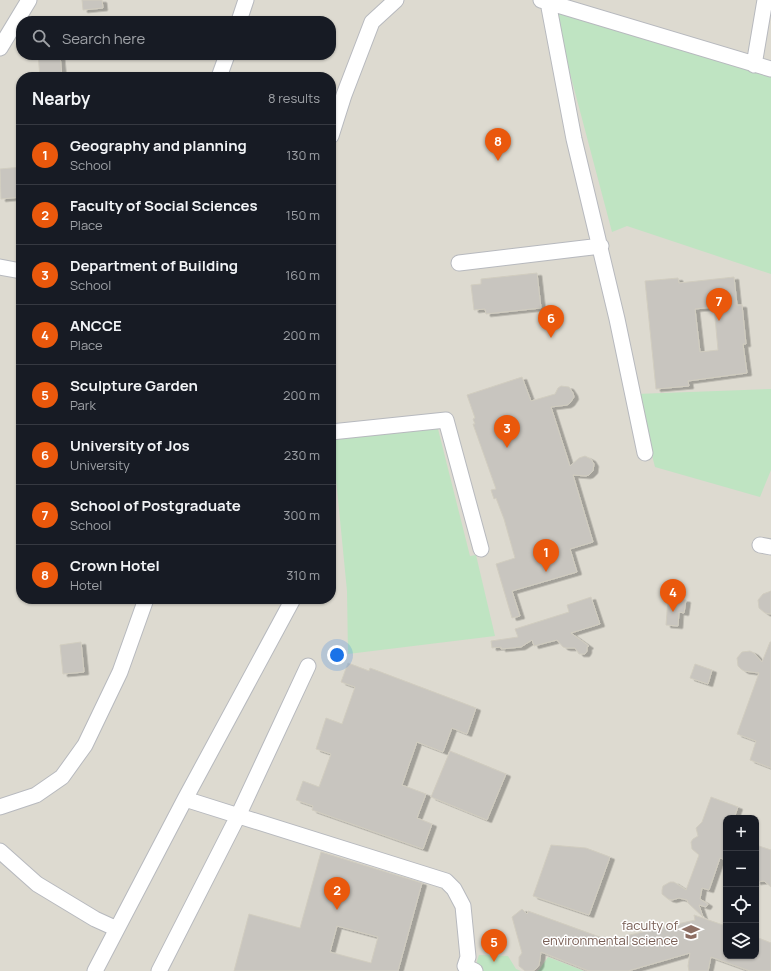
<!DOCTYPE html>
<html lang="en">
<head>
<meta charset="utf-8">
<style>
	:root { --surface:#171b24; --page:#20242c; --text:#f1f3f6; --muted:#9ea1a6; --line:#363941; --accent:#ea580c }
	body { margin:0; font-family:Manrope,sans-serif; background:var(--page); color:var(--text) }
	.controls { position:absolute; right:12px; bottom:12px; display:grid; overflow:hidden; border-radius:8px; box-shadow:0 1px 3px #0004 }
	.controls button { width:36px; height:36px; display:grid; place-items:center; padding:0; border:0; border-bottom:1px solid var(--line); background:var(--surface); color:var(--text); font:20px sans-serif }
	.you { position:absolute; left:337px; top:655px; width:14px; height:14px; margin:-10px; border:3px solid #fff; border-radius:50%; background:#1a73e8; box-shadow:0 0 0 6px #1a73e833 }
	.badge { display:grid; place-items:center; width:26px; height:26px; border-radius:50%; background:var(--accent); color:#fff; font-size:13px; font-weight:700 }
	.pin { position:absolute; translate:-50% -33px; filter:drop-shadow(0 1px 2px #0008) }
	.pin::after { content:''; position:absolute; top:21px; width:14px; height:12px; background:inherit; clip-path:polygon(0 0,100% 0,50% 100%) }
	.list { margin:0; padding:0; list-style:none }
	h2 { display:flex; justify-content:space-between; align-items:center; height:52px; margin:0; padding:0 16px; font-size:17px }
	h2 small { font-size:13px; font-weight:400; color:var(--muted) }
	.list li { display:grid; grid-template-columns:26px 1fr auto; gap:12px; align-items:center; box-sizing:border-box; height:60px; padding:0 16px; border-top:1px solid var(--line) }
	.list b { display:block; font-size:15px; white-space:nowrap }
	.list p { margin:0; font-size:13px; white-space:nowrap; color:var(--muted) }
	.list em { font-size:13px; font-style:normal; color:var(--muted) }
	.icon { flex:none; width:22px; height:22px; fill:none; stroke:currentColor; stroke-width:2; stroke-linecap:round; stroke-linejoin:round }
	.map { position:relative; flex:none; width:771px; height:971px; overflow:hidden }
	.search { position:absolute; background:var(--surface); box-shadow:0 1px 3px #0004; left:16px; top:16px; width:320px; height:44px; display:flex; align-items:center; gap:10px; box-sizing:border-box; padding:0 14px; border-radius:16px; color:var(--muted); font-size:15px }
	.panel { position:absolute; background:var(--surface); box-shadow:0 1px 3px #0004; left:16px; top:72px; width:320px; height:532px; border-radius:16px }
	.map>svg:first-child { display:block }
	.education { fill:#dddad0; fill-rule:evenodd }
	.green { fill:#bfe4c2 }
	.building { fill:#c8c5bf; stroke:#d1cdc0; fill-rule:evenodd; filter:url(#shadow) }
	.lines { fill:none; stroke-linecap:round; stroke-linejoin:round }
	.minor-casing { stroke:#b7b9be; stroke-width:17 }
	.minor { stroke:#fff; stroke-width:15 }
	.labels { text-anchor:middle; stroke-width:3; stroke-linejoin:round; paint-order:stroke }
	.education-label { font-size:13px; fill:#785e54; stroke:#fff; text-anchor:end }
</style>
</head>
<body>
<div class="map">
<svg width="771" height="971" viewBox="0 0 771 971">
	<defs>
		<filter id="shadow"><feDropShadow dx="4.5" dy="2.5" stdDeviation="0" flood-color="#0004"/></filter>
	</defs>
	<rect width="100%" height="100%" fill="#edebe2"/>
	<path class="education" d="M 0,0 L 771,0 L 771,971 L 0,971 ZM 21,21 L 331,21 L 331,55 L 21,55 ZM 21,77 L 331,77 L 331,599 L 21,599 ZM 726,818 L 756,818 L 756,956 L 726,956 Z"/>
	<path class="green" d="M 553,9 L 771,74 L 771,274 L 627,226 L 612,232 Z
		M 771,389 L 771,470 L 760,497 L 655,467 L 636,394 Z
		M 438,429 L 470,556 L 476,555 L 495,636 L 348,654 L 347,591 L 332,438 Z
		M 479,955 L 508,956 L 516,969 L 521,971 L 474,971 Z
		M 548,957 L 584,971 L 537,971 L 539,970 Z"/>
	<path class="building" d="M 82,0 L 102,0 L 103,8 L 83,10 Z
		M 38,55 L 60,55 L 62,77 L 40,77 Z
		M 21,167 L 21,197 L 1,199 L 0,169 Z
		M 537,273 L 541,308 L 486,314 L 485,309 L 474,310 L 471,285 L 481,284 L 481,279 Z
		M 734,277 L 737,305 L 742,305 L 746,344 L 743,344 L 747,373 L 688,381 L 689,386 L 656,389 L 645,281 L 678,278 L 679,283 ZM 714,307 L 718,350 L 700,352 L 695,309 Z
		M 522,377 L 531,401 L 555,394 L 558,388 L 561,386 L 569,387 L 573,393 L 574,397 L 570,403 L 567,405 L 551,407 L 570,466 L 579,458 L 585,456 L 591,459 L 594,464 L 593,471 L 589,475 L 586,476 L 573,475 L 593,542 L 570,549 L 577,572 L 512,591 L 520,616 L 512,618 L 496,564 L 515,558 L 504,519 L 496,498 L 494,499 L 491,490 L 496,489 L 473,424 L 475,424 L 473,419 L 475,418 L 467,395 Z
		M 771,591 L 771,614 L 765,613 L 759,608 L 758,600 L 763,594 Z
		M 591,597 L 600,624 L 571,633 L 589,646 L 587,647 L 587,651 L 585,654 L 579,654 L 575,648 L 566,648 L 563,647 L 557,640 L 534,646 L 532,640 L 521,647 L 501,649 L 501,647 L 492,648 L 491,641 L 518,637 L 515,629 L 569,612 L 567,605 Z
		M 668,598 L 686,600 L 684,613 L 679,612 L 678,626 L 666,625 Z
		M 81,642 L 84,672 L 63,674 L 60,645 Z
		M 770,642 L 771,642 L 771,768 L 750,760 L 756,741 L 737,734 L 759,673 L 744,671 L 741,669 L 738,666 L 737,658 L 742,652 L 750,651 L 754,653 L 762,662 Z
		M 348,663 L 369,671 L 370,668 L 476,708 L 467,734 L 452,728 L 443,752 L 417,742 L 402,785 L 426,794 L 417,818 L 432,824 L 423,849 L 312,810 L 313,806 L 296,800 L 303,781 L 319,787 L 331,754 L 316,749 L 326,718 L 342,724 L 355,687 L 341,682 Z
		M 695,664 L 712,670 L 708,684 L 690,678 Z
		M 450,751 L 506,774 L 487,820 L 431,797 Z
		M 711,797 L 738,807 L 734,818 L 726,818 L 726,860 L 720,858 L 709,890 L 702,888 L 700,899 L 708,904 L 706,907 L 699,905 L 703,917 L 688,903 L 687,900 L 679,898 L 672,900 L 668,899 L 662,894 L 662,890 L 663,886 L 670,882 L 674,882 L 686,890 L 699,855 L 692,849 L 691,842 L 693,839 L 698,836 L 696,828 L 702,822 Z
		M 551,845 L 586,848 L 610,857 L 589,915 L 533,896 Z
		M 756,845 L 771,850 L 771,887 L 764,881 L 756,882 Z
		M 321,852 L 422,883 L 398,971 L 234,971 L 249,914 L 300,928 ZM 337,926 L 378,937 L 371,963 L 330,952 Z
		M 522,909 L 527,914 L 528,911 L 608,940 L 695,920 L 694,915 L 726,926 L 726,956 L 756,956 L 756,937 L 771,943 L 771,971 L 750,971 L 711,957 L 708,971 L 689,971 L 688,966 L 690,953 L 628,971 L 589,971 L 541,952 L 539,965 L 537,968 L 533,971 L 525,971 L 519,966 L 519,957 L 522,953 L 512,917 Z"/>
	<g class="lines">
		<g class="minor-casing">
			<path id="minor" d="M 541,0 L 771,69
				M 548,2 L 574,139 L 617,319 L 645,453
				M 239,21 L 246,0
				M 0,48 L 29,0
				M 754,65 L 765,0
				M 219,77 L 227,55
				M 331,136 L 344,95 L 372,22 L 396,0
				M 459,263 L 601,246
				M 0,267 L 21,271
				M 331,432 L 446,420 L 481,549
				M 760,545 L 771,547
				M 185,799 L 446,881 L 454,889 L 463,906 L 468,957 L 465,966 L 475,971
				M 0,807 L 36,795 L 62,777 L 85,745 L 120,672 L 146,599
				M 0,851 L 37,884 L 95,919 L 117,929
				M 95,971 L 185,799 L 293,599
				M 159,971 L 238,816 L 308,666"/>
		</g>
		<use href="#minor" class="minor"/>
	</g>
	<defs>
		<g id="university-bare" transform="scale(1.38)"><path d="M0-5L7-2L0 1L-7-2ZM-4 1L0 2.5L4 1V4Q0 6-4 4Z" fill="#8d6e63" stroke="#fff" stroke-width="2.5" paint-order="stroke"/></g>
	</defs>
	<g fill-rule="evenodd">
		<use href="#university-bare" x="691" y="932"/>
	</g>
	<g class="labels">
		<g class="education-label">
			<text x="678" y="930">faculty of<tspan x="678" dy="15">environmental science</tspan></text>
		</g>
	</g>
</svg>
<div class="controls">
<button>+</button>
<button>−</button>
<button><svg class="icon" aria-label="locate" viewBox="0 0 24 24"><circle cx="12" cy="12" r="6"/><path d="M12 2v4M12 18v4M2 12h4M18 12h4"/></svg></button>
<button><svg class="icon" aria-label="layers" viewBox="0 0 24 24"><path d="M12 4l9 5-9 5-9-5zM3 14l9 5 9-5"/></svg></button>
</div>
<div class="you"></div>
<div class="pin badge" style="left:546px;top:572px">1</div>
<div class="pin badge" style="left:337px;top:910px">2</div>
<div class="pin badge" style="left:507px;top:448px">3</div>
<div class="pin badge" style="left:673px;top:612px">4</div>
<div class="pin badge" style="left:494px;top:962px">5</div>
<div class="pin badge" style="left:551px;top:338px">6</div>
<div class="pin badge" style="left:719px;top:321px">7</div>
<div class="pin badge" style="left:498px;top:161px">8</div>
<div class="search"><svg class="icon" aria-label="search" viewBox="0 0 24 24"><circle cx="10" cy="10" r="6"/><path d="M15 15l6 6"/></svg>Search here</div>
<section class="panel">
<h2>Nearby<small>8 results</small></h2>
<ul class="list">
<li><span class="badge">1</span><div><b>Geography and planning</b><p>School</p></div><em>130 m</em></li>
<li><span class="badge">2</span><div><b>Faculty of Social Sciences</b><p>Place</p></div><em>150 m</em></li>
<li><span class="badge">3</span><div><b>Department of Building</b><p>School</p></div><em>160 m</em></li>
<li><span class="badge">4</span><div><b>ANCCE</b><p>Place</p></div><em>200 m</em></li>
<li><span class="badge">5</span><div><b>Sculpture Garden</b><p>Park</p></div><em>200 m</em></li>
<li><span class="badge">6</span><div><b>University of Jos</b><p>University</p></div><em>230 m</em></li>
<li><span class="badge">7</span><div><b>School of Postgraduate</b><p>School</p></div><em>300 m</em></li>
<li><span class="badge">8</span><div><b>Crown Hotel</b><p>Hotel</p></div><em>310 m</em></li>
</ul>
</section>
</div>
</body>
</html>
